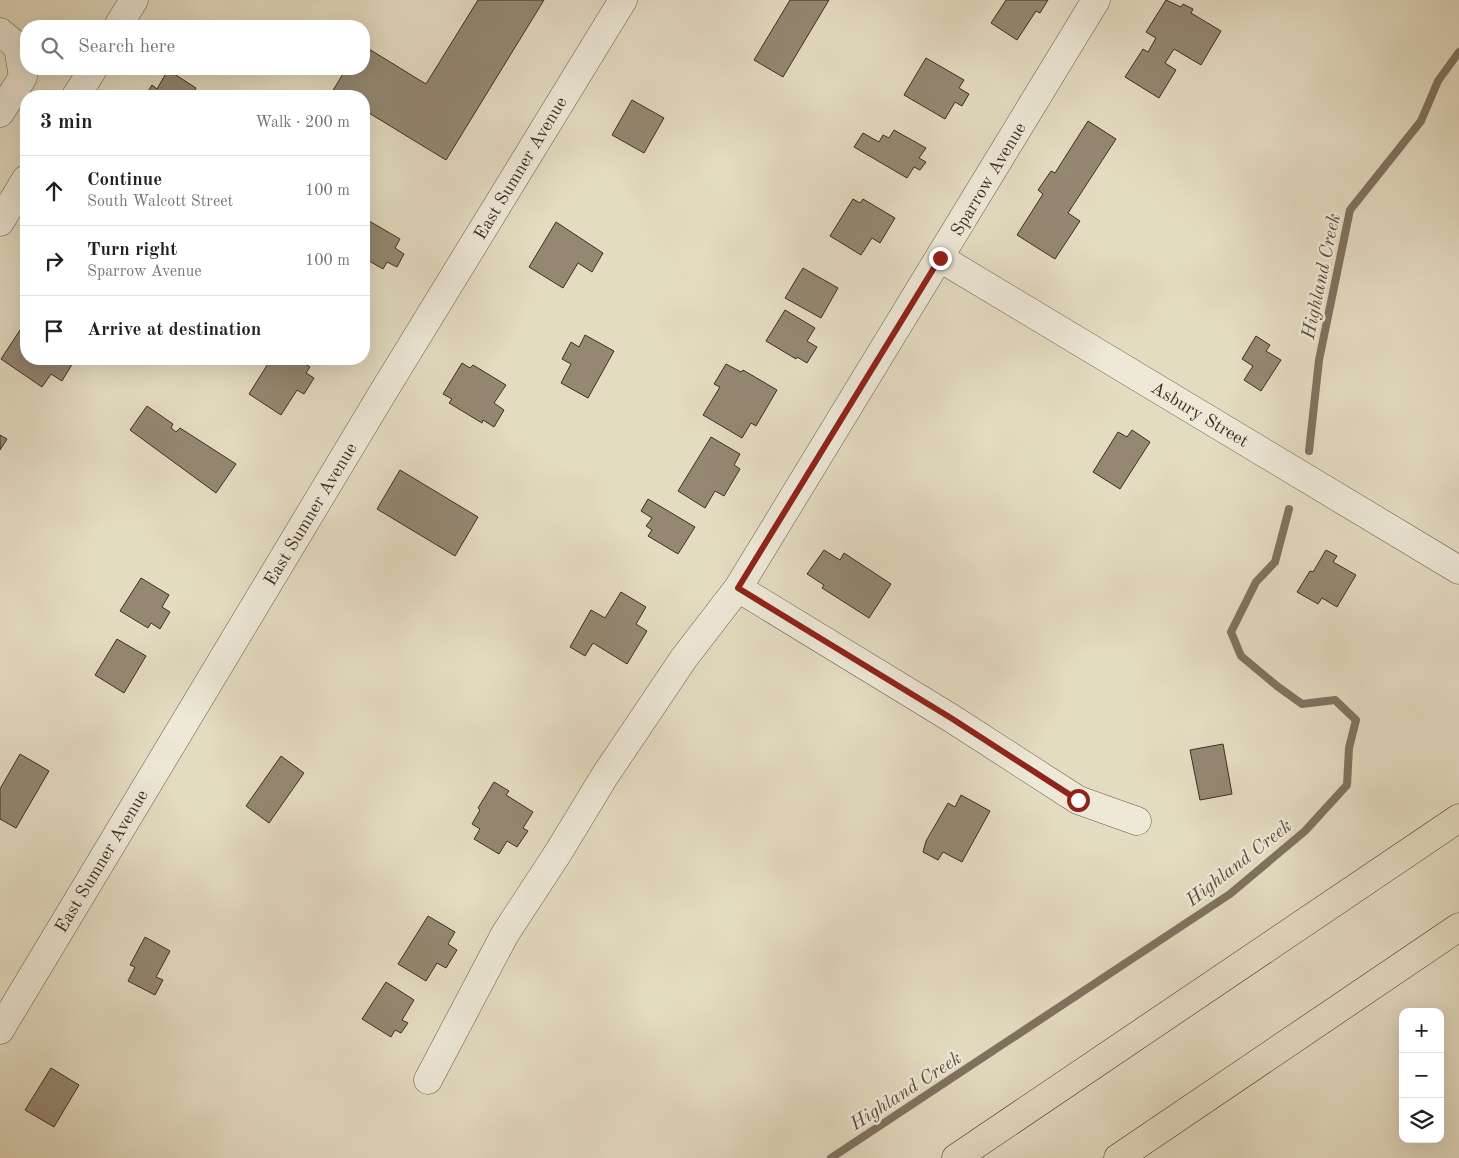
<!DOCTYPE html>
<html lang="en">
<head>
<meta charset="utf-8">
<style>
	:root { --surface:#fff; --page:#f2f2f2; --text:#202124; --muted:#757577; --line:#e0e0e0 }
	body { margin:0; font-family:"Old Standard TT",serif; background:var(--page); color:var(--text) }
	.controls { position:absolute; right:15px; bottom:15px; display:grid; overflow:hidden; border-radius:10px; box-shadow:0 5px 20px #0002 }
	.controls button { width:45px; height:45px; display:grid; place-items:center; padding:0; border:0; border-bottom:1px solid var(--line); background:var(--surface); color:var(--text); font:25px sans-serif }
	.stop { position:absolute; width:15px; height:15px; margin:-11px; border:4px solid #8f2418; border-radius:50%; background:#fff }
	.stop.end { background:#8f2418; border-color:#fff; box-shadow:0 1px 5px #0008 }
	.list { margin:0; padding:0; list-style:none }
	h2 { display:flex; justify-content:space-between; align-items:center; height:65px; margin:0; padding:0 20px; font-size:21px }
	h2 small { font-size:16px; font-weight:400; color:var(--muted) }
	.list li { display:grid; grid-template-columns:32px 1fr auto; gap:15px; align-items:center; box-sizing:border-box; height:70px; padding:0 20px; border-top:1px solid var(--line) }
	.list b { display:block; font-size:19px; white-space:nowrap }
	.list p { margin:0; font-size:16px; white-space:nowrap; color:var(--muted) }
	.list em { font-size:16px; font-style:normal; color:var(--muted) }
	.icon { flex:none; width:28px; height:28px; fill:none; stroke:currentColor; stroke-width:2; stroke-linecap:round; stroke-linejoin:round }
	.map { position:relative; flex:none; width:1459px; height:1158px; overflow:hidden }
	.search { position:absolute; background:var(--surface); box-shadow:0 5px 20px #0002; left:20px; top:20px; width:350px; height:55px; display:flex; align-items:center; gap:12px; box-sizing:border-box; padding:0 18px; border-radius:20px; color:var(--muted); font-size:19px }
	.panel { position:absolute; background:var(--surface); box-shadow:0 5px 20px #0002; left:20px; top:90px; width:350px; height:275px; border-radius:20px }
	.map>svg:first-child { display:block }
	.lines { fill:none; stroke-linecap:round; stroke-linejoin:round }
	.stream { stroke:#7f735f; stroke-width:8 }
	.building { fill:#948873; stroke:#3d2e1f }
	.minor-casing { stroke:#675a48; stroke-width:29 }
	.highway-casing { stroke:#3d2e1f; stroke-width:29 }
	.minor { stroke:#ede8d7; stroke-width:28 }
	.highway { stroke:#e4dcc1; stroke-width:28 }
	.route { stroke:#8f2418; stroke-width:6 }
	.labels { text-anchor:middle; stroke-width:5; stroke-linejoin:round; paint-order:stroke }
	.street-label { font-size:18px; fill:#3d2e1f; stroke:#ede8d7 }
	.water-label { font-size:19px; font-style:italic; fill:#584b3a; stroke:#ede8d7 }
</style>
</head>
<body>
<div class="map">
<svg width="1459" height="1158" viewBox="0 0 1459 1158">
	<rect width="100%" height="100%" fill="#e4dcc1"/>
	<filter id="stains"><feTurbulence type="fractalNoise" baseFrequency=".004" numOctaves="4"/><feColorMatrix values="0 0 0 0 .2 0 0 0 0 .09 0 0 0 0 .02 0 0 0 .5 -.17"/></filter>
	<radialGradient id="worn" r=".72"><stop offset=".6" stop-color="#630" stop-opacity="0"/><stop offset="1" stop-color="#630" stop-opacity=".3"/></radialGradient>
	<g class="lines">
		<path class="stream" d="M 1309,451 L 1319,360 L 1350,210 L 1421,121 L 1438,81 L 1459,52
			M 831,1158 L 1230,894 L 1305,831 L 1347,785 L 1349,748 L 1356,720 L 1335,700 L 1302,704 L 1277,686 L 1241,656 L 1231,632 L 1256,582 L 1275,562 L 1289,509"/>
	</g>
	<path class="building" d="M 478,0 L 544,0 L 446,160 L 364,110 L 364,96 L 340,96 L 332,92 L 346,69 L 364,69 L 364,46 L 426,84 Z
		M 790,0 L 829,0 L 783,77 L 754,60 Z
		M 1006,0 L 1048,0 L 1040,13 L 1036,11 L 1017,40 L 991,23 Z
		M 1166,0 L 1181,7 L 1183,4 L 1193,9 L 1191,13 L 1221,31 L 1201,65 L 1174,49 L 1165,63 L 1176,70 L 1159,98 L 1125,77 L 1143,49 L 1148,52 L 1156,38 L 1146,32 Z
		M 926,58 L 964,80 L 959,88 L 969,94 L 962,106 L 955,102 L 945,119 L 904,95 Z
		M 168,70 L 196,88 L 193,93 L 199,96 L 145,96 L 152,85 L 157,89 Z
		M 632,100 L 664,118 L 644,153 L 612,135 Z
		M 1088,121 L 1116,139 L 1068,213 L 1080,221 L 1055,259 L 1017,235 L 1043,194 L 1038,190 L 1051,171 L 1055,173 Z
		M 894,130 L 926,148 L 919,158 L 926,162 L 920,170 L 914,167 L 907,178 L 854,147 L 863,133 L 879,142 L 883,135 L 889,138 Z
		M 853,199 L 860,203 L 863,199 L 895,218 L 880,243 L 872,238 L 861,255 L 830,236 Z
		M 364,218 L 400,239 L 395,248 L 404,254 L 397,267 L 387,262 L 383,269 L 364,258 Z
		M 556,222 L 603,253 L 592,272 L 578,263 L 563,288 L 529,267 Z
		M 803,268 L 838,288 L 821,318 L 785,298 Z
		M 785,310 L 815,328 L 807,341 L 817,347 L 807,363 L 797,357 L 796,359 L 766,341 Z
		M 26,321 L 26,359 L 70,359 L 74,361 L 62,381 L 51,374 L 42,387 L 1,359 Z
		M 585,335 L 614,351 L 588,398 L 561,383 L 571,364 L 562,359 L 571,342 L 579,347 Z
		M 1256,336 L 1270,345 L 1266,351 L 1281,360 L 1261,391 L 1244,380 L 1253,366 L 1242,359 Z
		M 271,359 L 297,359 L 310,367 L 306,373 L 314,378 L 304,394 L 297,390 L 281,415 L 249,394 Z
		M 462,363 L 470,368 L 473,365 L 506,385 L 494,403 L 504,410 L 494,427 L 483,420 L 482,423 L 449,403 L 452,399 L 443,394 Z
		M 726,364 L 741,372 L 743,370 L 777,390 L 756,426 L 751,423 L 742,438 L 703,415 L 720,387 L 714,384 Z
		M 147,406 L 173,424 L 171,428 L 176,432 L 180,428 L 236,464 L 216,493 L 130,430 Z
		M 1132,430 L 1150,442 L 1120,489 L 1093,472 L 1118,432 L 1127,437 Z
		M 0,435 L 7,439 L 0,450 Z
		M 711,437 L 740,454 L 734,465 L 740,469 L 724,496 L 715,491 L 705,508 L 678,491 Z
		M 400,470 L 478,517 L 455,556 L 377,509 Z
		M 648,499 L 695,527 L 678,554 L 648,536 L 652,530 L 646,526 L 652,518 L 641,511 Z
		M 824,550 L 840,560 L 844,553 L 891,584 L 869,618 L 822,588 L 824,585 L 807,574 Z
		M 1326,550 L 1337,556 L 1333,562 L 1356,575 L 1337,607 L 1322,598 L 1318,604 L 1297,592 L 1310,571 L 1313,572 Z
		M 141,578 L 169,595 L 162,607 L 170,612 L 160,629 L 151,623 L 148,628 L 120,611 Z
		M 621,592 L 646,607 L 636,624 L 647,631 L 627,664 L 593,643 L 585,656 L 570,647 L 591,610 L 605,618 Z
		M 117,639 L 146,656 L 124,693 L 95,675 Z
		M 1223,744 L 1232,794 L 1200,800 L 1190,750 Z
		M 20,754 L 49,771 L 16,828 L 0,819 L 0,789 Z
		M 281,756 L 304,773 L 269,823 L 246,806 Z
		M 494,782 L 509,791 L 506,795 L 533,812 L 523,828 L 528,831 L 517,847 L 507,841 L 499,854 L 474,839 L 480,829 L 472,824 L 480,810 L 478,808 Z
		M 961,795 L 990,811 L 962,862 L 943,852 L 938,860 L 923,852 L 926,841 L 948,803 L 955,807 Z
		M 428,916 L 455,932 L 448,944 L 457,950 L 446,968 L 437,963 L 426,981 L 398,964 Z
		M 145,937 L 170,951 L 156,977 L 163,980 L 155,995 L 128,981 L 135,967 L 130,965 Z
		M 386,982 L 414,1000 L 402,1020 L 408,1023 L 401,1033 L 395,1030 L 391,1037 L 362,1019 Z
		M 51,1068 L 79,1085 L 54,1127 L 25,1110 Z"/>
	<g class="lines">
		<g class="minor-casing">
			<path id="minor" d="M 118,26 L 134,0
				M 0,32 L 18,47 L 23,77 L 0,113
				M 76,96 L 93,69
				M 0,222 L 26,179
				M 940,258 L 1459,570
				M 738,588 L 951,718 L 1078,800 L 1137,821
				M 0,1030 L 382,394 L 623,0
				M 428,1080 L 505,934 L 558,853 L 604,777 L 684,658 L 738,588 L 1096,0"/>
		</g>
		<g class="highway-casing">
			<path id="highway" d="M 956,1158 L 1459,818
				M 1118,1158 L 1459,927"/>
		</g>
		<use href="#minor" class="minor"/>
		<use href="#highway" class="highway"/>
	</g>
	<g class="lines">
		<path class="route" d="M 940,258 L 738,588 L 951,718 L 1078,800"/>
	</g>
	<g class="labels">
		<g class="street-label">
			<text transform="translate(520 168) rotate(-59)" y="6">East Sumner Avenue</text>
			<text transform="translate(988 179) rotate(-59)" y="6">Sparrow Avenue</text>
			<text transform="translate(1200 414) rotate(31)" y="6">Asbury Street</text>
			<text transform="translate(310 514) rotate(-59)" y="6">East Sumner Avenue</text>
			<text transform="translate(101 861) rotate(-59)" y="6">East Sumner Avenue</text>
		</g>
		<g class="water-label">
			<text transform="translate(1320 276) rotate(-78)" y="7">Highland Creek</text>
			<text transform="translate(1238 862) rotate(-38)" y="7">Highland Creek</text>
			<text transform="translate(905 1090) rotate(-33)" y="7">Highland Creek</text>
		</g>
	</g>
	<rect width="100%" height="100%" filter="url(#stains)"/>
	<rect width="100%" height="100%" fill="url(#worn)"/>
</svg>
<div class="controls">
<button>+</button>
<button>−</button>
<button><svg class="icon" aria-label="layers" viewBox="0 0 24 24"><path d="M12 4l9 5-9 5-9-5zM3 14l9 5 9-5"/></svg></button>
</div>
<div class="stop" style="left:1078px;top:800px"></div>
<div class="stop end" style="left:940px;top:258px"></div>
<div class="search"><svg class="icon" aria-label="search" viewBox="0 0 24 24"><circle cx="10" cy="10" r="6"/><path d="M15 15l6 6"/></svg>Search here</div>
<section class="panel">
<h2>3 min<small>Walk · 200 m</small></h2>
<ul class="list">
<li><svg class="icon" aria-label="ahead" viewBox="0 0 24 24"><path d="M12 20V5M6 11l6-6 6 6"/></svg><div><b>Continue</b><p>South Walcott Street</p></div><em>100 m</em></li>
<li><svg class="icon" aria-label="right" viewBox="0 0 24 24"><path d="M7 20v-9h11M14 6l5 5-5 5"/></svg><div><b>Turn right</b><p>Sparrow Avenue</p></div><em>100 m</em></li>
<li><svg class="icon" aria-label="arrive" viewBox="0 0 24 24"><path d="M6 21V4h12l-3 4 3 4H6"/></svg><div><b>Arrive at destination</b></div></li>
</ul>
</section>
</div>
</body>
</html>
